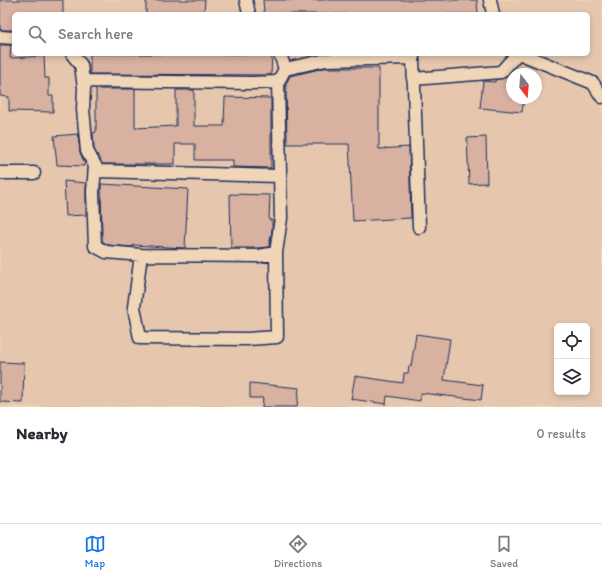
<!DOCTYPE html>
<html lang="en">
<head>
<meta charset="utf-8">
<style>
	:root { --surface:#fff; --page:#f2f2f3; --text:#2b2b33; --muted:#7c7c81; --line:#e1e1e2; --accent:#1a73e8 }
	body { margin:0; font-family:Itim,sans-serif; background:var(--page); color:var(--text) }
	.controls { position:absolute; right:12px; bottom:12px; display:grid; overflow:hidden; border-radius:6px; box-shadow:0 2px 6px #0003 }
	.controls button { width:36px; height:36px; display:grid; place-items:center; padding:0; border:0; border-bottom:1px solid var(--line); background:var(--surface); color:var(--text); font:20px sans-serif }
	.compass { position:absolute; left:506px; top:68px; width:36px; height:36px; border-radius:50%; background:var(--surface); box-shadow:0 2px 6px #0003; rotate:164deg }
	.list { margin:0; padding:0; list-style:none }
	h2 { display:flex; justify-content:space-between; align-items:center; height:52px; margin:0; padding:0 16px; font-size:17px }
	h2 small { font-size:13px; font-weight:400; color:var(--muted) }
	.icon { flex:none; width:22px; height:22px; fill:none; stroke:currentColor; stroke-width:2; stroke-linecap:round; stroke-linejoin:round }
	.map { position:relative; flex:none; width:602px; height:407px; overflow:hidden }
	.search { position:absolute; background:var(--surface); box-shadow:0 2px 6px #0003; left:12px; right:12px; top:12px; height:44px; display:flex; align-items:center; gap:10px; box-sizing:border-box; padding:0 14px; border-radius:6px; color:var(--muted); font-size:15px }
	.sheet { height:116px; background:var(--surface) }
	nav { display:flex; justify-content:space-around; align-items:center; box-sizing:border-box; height:56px; border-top:1px solid var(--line); background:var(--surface); font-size:11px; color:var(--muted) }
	nav a { display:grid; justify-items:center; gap:2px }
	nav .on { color:var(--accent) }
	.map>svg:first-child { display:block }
	.built { fill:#e6c7ae; fill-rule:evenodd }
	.building { fill:#d8b1a0; stroke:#1b2f5e }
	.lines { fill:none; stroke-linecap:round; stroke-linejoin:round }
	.minor-casing { stroke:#1b2f5e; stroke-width:15 }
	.minor { stroke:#f1d5b7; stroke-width:12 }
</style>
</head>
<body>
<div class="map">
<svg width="602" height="407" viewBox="0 0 602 407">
	<rect width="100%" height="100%" fill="#f1d5b7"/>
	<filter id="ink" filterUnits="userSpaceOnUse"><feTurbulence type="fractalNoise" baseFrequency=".025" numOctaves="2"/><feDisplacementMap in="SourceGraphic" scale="8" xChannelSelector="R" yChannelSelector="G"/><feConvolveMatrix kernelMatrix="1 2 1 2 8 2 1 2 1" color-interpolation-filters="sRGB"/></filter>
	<g filter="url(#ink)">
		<path class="built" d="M 0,0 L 602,0 L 602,407 L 0,407 ZM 14,14 L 588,14 L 588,54 L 14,54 ZM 512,74 L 536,74 L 536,98 L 512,98 ZM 557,326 L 587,326 L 587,392 L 557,392 Z"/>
		<path class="building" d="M 0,0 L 63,0 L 63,14 L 14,14 L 14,30 L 0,30 Z
			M 146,0 L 205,0 L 204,14 L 146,14 Z
			M 263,0 L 477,0 L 478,14 L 264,14 Z
			M 0,45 L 11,45 L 10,58 L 44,56 L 45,78 L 49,78 L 49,96 L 53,96 L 53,112 L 9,111 L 9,97 L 0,96 Z
			M 90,54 L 272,54 L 271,75 L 90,74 Z
			M 324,68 L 379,68 L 379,149 L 409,147 L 411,218 L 353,221 L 349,144 L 287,144 L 286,84 L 290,76 Z
			M 507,77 L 512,78 L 512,98 L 524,98 L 522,112 L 480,108 L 483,81 L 495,82 L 495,80 Z
			M 96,89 L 135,89 L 135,128 L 176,126 L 176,90 L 194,90 L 194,126 L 224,126 L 225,97 L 271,98 L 271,168 L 233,167 L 233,160 L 195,160 L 195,144 L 175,144 L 175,164 L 102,164 L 94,149 L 93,133 L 96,132 Z
			M 78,134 L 80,152 L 85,164 L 84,164 L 84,166 L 57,165 L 54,136 Z
			M 486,137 L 487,183 L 469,184 L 467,138 Z
			M 64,181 L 86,183 L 86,215 L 66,216 Z
			M 101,184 L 188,189 L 185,248 L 133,245 L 133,247 L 108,245 L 102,241 Z
			M 230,194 L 270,195 L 269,220 L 272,220 L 272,230 L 269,247 L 258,248 L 231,248 Z
			M 416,334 L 450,339 L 444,380 L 483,385 L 481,400 L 421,393 L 420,401 L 387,396 L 386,404 L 351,399 L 355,376 L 403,383 L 404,373 L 408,373 L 409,366 L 411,366 Z
			M 0,362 L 24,363 L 23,403 L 0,402 Z
			M 250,383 L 299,388 L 297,407 L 262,407 L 263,398 L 250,398 Z"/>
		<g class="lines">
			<g class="minor-casing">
				<path id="minor" d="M 246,0 L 249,14
					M 490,0 L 493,14
					M 0,37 L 14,38
					M 72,54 L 81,65 L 84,88 L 83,109 L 87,151 L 98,171 L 279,176
					M 280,54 L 285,69
					M 521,54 L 593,83 L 602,97
					M 413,79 L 501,72 L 517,54
					M 83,81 L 252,83 L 278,82 L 281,218 L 276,253 L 259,256 L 141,255 L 106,252 L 95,246 L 93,192 L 95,165
					M 278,82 L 285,69 L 326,60 L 413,58 L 419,227
					M 0,173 L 34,173
					M 141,255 L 134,307 L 140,338 L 247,339 L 277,337 L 276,253"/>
			</g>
			<use href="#minor" class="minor"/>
		</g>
	</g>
</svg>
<div class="controls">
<button><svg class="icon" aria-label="locate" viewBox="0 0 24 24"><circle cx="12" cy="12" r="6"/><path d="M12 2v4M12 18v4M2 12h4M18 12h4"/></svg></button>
<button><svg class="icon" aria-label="layers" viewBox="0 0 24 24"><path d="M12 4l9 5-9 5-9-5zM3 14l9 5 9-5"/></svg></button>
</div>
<svg class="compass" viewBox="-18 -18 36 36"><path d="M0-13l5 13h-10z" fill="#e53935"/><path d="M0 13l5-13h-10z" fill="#7c7c81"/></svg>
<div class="search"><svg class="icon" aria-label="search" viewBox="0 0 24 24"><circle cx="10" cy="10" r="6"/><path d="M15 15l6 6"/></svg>Search here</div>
</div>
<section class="sheet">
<h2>Nearby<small>0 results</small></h2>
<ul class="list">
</ul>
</section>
<nav>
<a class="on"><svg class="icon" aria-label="map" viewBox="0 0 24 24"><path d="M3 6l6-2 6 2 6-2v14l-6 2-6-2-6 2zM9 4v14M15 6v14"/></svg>Map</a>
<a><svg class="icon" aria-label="directions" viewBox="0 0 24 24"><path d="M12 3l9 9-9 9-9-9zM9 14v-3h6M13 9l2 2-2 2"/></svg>Directions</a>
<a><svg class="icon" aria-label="saved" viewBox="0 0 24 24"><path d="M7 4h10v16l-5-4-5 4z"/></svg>Saved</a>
</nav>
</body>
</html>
